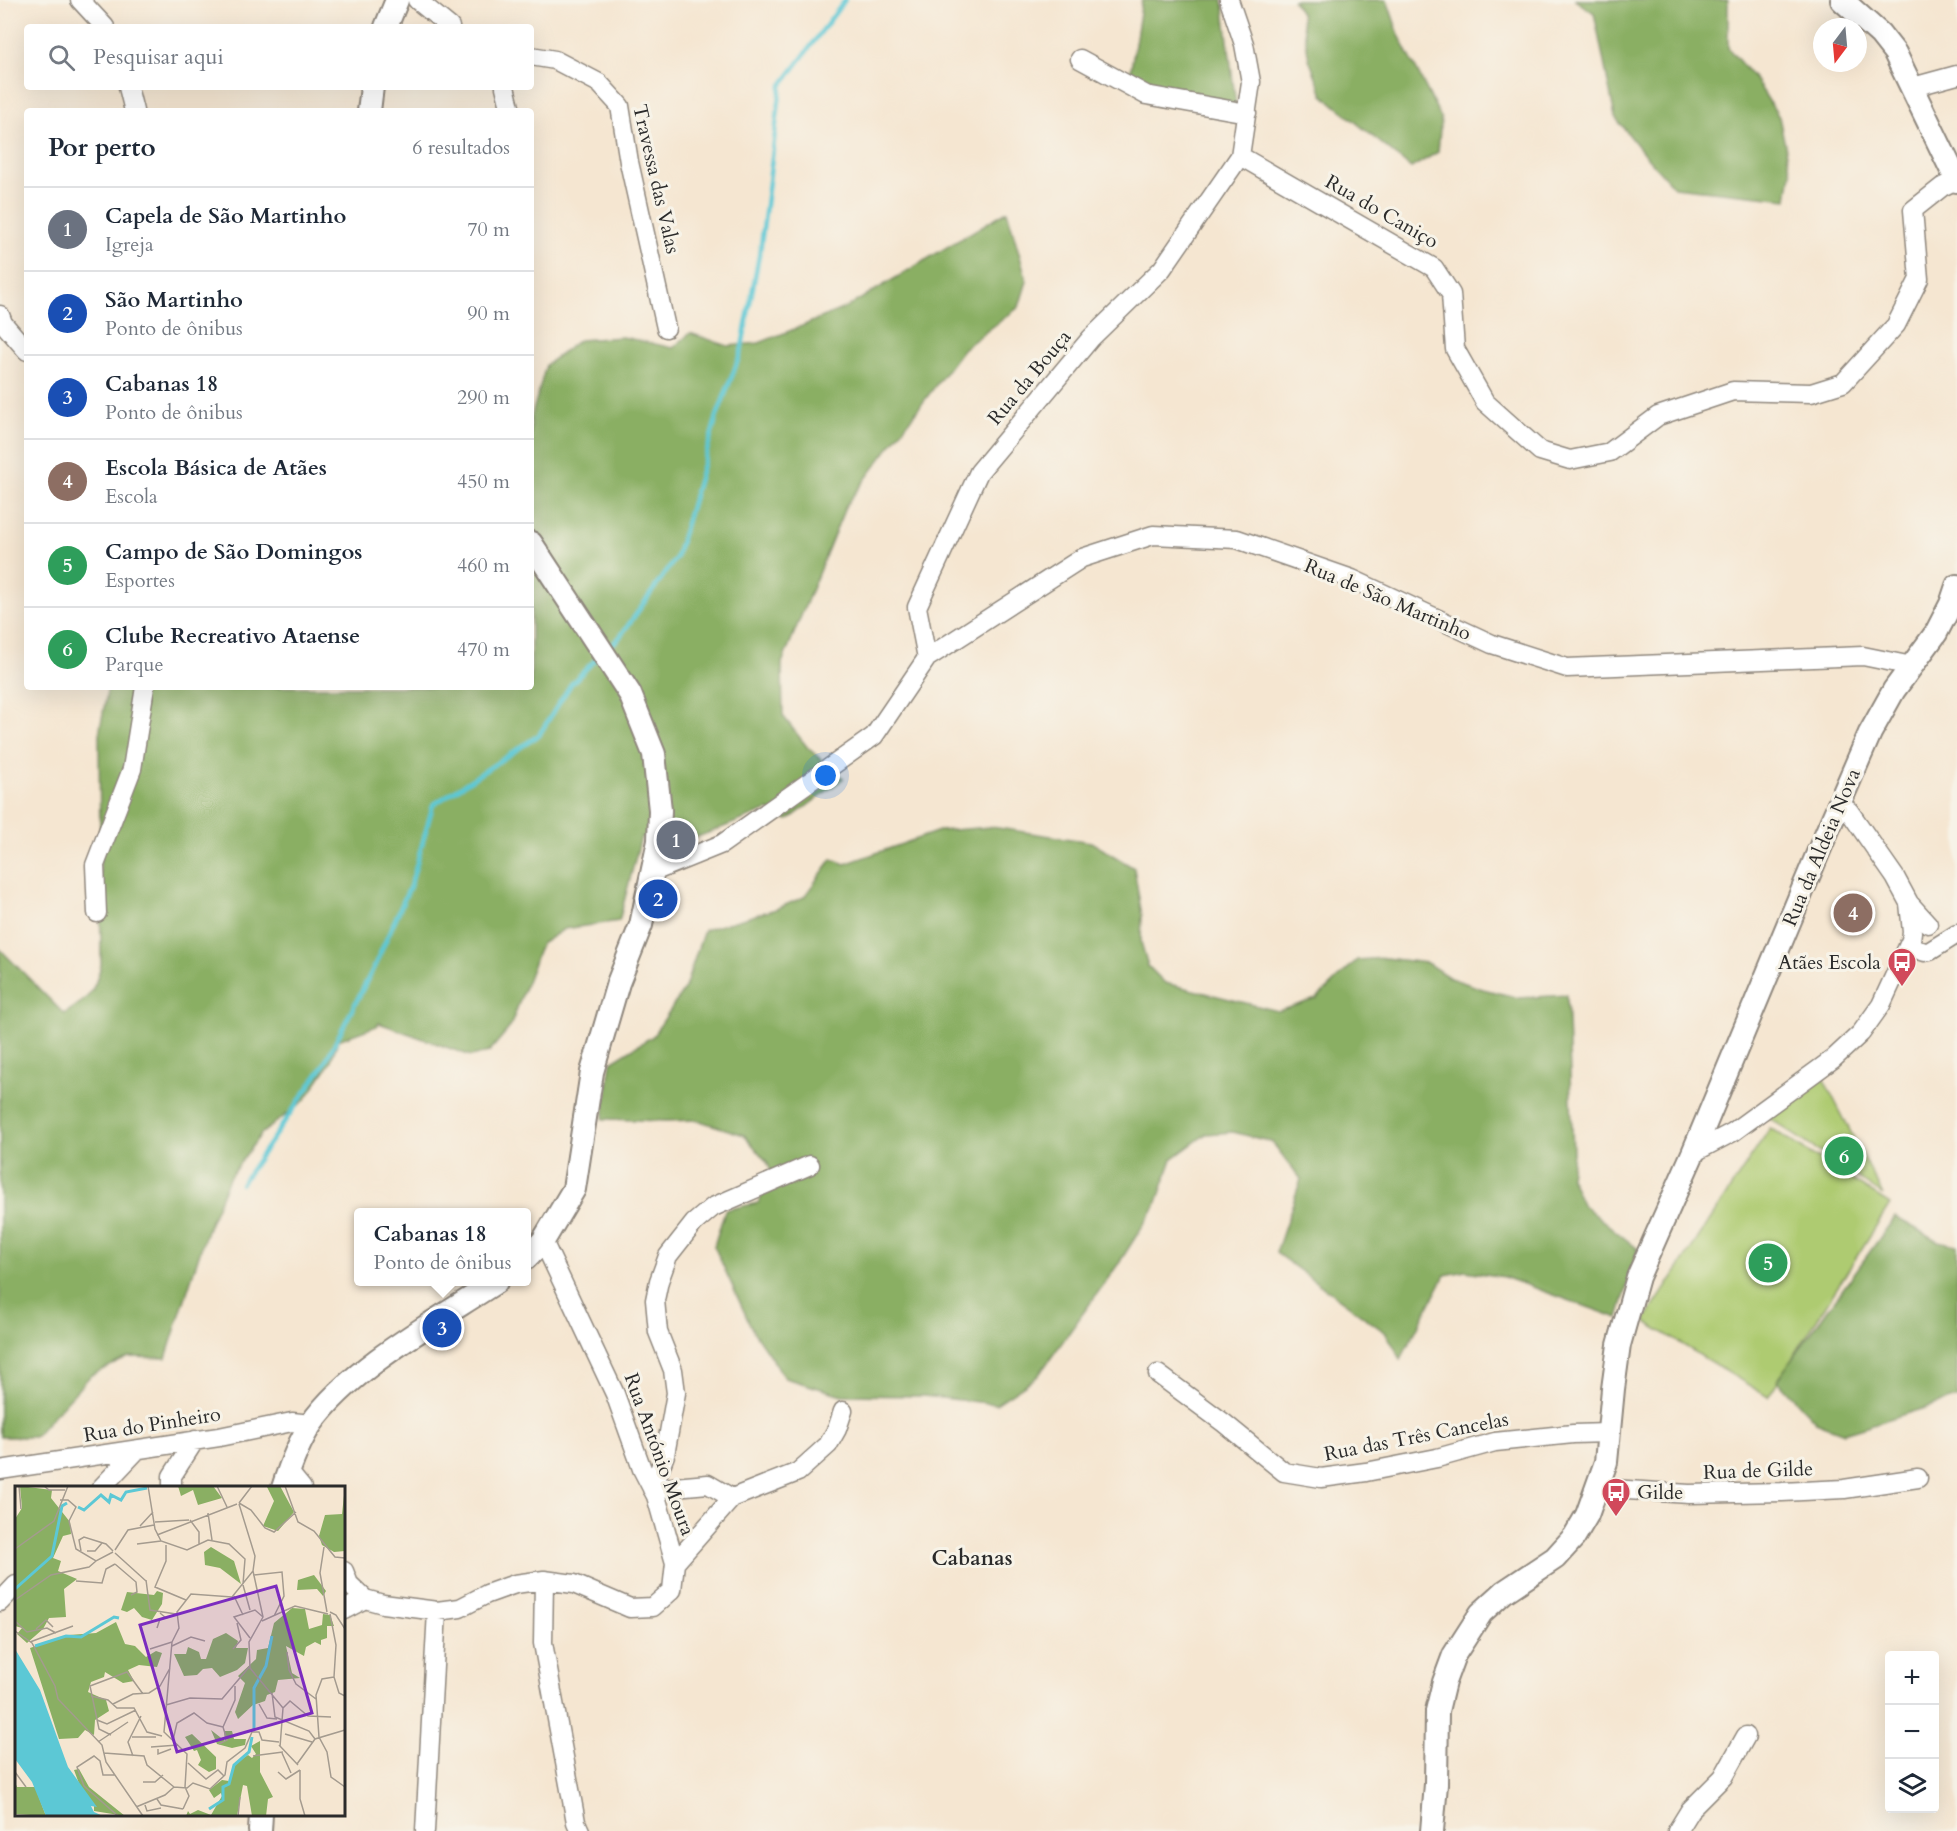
<!DOCTYPE html>
<html lang="pt">
<head>
<meta charset="utf-8">
<style>
	:root { --surface:#fff; --page:#f2f2f3; --text:#1f2937; --muted:#747a83; --line:#e0e1e3; --accent:#d1495b }
	body { margin:0; font-family:Cardo,serif; background:var(--page); color:var(--text) }
	.controls { position:absolute; right:18px; bottom:18px; display:grid; overflow:hidden; border-radius:6px; box-shadow:0 6px 24px #0002 }
	.controls button { width:54px; height:54px; display:grid; place-items:center; padding:0; border:0; border-bottom:2px solid var(--line); background:var(--surface); color:var(--text); font:30px sans-serif }
	.compass { position:absolute; left:1813px; top:18px; width:54px; height:54px; border-radius:50%; background:var(--surface); box-shadow:0 6px 24px #0002; rotate:196deg }
	.you { position:absolute; left:826px; top:776px; width:21px; height:21px; margin:-15px; border:4px solid #fff; border-radius:50%; background:#1a73e8; box-shadow:0 0 0 9px #1a73e833 }
	.badge { display:grid; place-items:center; width:39px; height:39px; border-radius:50%; background:var(--accent); color:#fff; font-size:20px; font-weight:700 }
	.pin { position:absolute; translate:-50% -50%; border:3px solid #fff; box-shadow:0 2px 6px #0006 }
	.popup { position:absolute; left:354px; top:1208px; width:177px; height:78px; box-sizing:border-box; display:grid; place-content:center; border-radius:6px; background:var(--surface); filter:drop-shadow(0 2px 4px #0005); font-size:20px; white-space:nowrap; color:var(--muted) }
	.popup b { font-size:22px; color:var(--text) }
	.popup::after { content:''; position:absolute; left:50%; top:100%; margin-left:-12px; border:12px solid transparent; border-top-color:var(--surface) }
	.list { margin:0; padding:0; list-style:none }
	h2 { display:flex; justify-content:space-between; align-items:center; height:78px; margin:0; padding:0 24px; font-size:26px }
	h2 small { font-size:20px; font-weight:400; color:var(--muted) }
	.list li { display:grid; grid-template-columns:39px 1fr auto; gap:18px; align-items:center; box-sizing:border-box; height:84px; padding:0 24px; border-top:2px solid var(--line) }
	.list b { display:block; font-size:22px; white-space:nowrap }
	.list p { margin:0; font-size:20px; white-space:nowrap; color:var(--muted) }
	.list em { font-size:20px; font-style:normal; color:var(--muted) }
	.icon { flex:none; width:33px; height:33px; fill:none; stroke:currentColor; stroke-width:2; stroke-linecap:round; stroke-linejoin:round }
	.map { position:relative; flex:none; width:1957px; height:1831px; overflow:hidden }
	.search { position:absolute; background:var(--surface); box-shadow:0 6px 24px #0002; left:24px; top:24px; width:510px; height:66px; display:flex; align-items:center; gap:15px; box-sizing:border-box; padding:0 21px; border-radius:6px; color:var(--muted); font-size:22px }
	.panel { position:absolute; background:var(--surface); box-shadow:0 6px 24px #0002; left:24px; top:108px; width:510px; height:582px; border-radius:6px }
	.map>svg:first-child { display:block }
	.green { fill:#aecb71; stroke:#6c7b4e; stroke-width:1.5 }
	.forest { fill:#8aaf63; stroke:#5a6d47; stroke-width:1.5 }
	.lines { fill:none; stroke-linecap:round; stroke-linejoin:round }
	.stream { stroke:#5cc8d5; stroke-width:4.5 }
	.minor-casing { stroke:#90887e; stroke-width:21 }
	.tertiary-casing { stroke:#90887e; stroke-width:26 }
	.minor { stroke:#fff; stroke-width:18 }
	.tertiary { stroke:#fff; stroke-width:22 }
	.labels { text-anchor:middle; stroke-width:6; stroke-linejoin:round; paint-order:stroke }
	.street-label { font-size:20px; fill:#2b2b2b; stroke:#f7f3e8 }
	.poi-label { font-size:20px; fill:#2b2b2b; stroke:#f7f3e8; text-anchor:end }
	.neighbourhood-label { font-size:21px; font-weight:bold; fill:#2b2b2b; stroke:#f7f3e8 }
	.inset-river { fill:none; stroke:#5cc8d5; stroke-width:3 }
	.inset-road { fill:none; stroke:#a49b8f; stroke-width:1.5 }
	.view { fill:#7b2cbf; fill-opacity:0.15; stroke:#7b2cbf; stroke-width:3 }
	.inset-edge { fill:none; stroke:#2b2b2b; stroke-width:3 }
</style>
</head>
<body>
<div class="map">
<svg width="1957" height="1831" viewBox="0 0 1957 1831">
	<rect width="100%" height="100%" fill="#f7f3e8"/>
	<filter id="ink" filterUnits="userSpaceOnUse"><feTurbulence type="fractalNoise" baseFrequency=".0167" numOctaves="2"/><feDisplacementMap in="SourceGraphic" scale="12" xChannelSelector="R" yChannelSelector="G"/><feConvolveMatrix kernelMatrix="1 2 1 2 8 2 1 2 1" color-interpolation-filters="sRGB"/></filter>
	<filter id="wash" filterUnits="userSpaceOnUse"><feTurbulence type="fractalNoise" baseFrequency=".008" numOctaves="4" result="noise"/><feDisplacementMap in="SourceGraphic" scale="24" xChannelSelector="R" yChannelSelector="G"/><feGaussianBlur stdDeviation="1.35" result="paint"/><feColorMatrix in="noise" values="0 0 0 0 0 0 0 0 0 0 0 0 0 0 0 0 0 1.4 0 .05"/><feComposite in="paint" operator="in"/></filter>
	<g filter="url(#wash)">
		<rect width="100%" height="100%" fill="#f5e6d1"/>
		<path class="green" d="M 1822,1076 L 1883,1195 L 1768,1117 Z
			M 1770,1128 L 1890,1204 L 1768,1397 L 1644,1321 Z"/>
		<path class="forest" d="M 1142,0 L 1223,0 L 1236,106 L 1181,99 L 1130,75 Z
			M 1293,0 L 1387,0 L 1399,35 L 1441,118 L 1438,152 L 1411,168 L 1323,95 L 1309,59 L 1301,13 Z
			M 1575,0 L 1728,0 L 1728,48 L 1757,82 L 1779,117 L 1791,173 L 1787,199 L 1674,187 L 1645,155 L 1615,117 L 1594,13 Z
			M 1007,211 L 1027,281 L 1019,307 L 963,349 L 846,505 L 782,663 L 783,716 L 808,748 L 843,779 L 788,820 L 768,810 L 679,844 L 641,837 L 619,921 L 564,929 L 541,944 L 510,1027 L 489,1052 L 471,1056 L 379,1023 L 377,1026 L 338,1040 L 330,1063 L 305,1100 L 261,1134 L 229,1178 L 207,1230 L 166,1358 L 129,1357 L 91,1375 L 34,1437 L 0,1437 L 0,949 L 64,1014 C 89,998 94,994 101,965 L 99,734 L 108,687 L 531,687 L 531,418 L 546,365 L 579,340 L 623,337 L 673,348 L 690,333 L 728,346 L 759,343 L 802,326 L 849,306 Z
			M 991,827 L 1091,842 L 1134,868 L 1142,916 L 1141,942 L 1148,966 L 1165,983 L 1278,1011 L 1316,999 L 1357,960 L 1385,958 L 1427,963 L 1450,978 L 1483,989 L 1519,998 L 1567,995 L 1573,1153 L 1570,1177 L 1582,1204 L 1638,1249 L 1618,1318 L 1504,1277 L 1466,1271 L 1445,1275 L 1401,1359 L 1386,1333 L 1276,1253 L 1301,1179 L 1272,1142 L 1233,1132 L 1206,1134 L 1172,1159 L 1156,1205 L 1119,1263 L 1038,1376 L 996,1404 L 923,1396 L 842,1395 L 785,1378 L 753,1331 L 714,1246 L 725,1210 L 758,1203 L 773,1176 L 767,1162 L 744,1135 L 697,1120 L 666,1121 L 603,1119 L 611,1062 L 653,1036 L 685,988 L 704,930 L 776,909 L 804,897 L 832,859 L 845,864 L 939,831 Z
			M 1895,1217 L 1938,1241 L 1957,1245 L 1957,1398 L 1844,1433 L 1816,1422 L 1777,1380 Z"/>
		<g class="lines">
			<path class="stream" d="M 608,648 L 619,638 L 676,558 L 717,416 L 741,352 L 761,245 L 781,86 L 845,0
				M 241,1184 L 322,1068 L 374,967 L 411,884 L 433,805 L 539,735 L 571,684 L 597,658"/>
		</g>
	</g>
	<g filter="url(#ink)">
		<g class="lines">
			<g class="minor-casing">
				<path id="minor" d="M 80,0 L 105,27
					M 417,0 L 450,27
					M 531,56 L 555,60 L 599,83 L 620,106 L 629,162 L 666,328
					M 1080,59 L 1146,95 L 1247,113
					M 128,87 L 134,111
					M 505,87 L 511,111
					M 1913,87 L 1957,75
					M 1240,156 L 1434,268 L 1451,294 L 1455,349 L 1485,402 L 1540,451 L 1570,460 L 1610,452 L 1658,416 L 1733,391 L 1811,393 L 1843,383 L 1896,325 L 1919,279 L 1913,210 L 1942,187 L 1956,180
					M 0,315 L 3,323 L 27,351
					M 927,658 L 917,607 L 979,472 L 1091,338 L 1162,269 L 1240,156 L 1251,82 L 1244,44 L 1229,0
					M 1838,806 L 1849,811 L 1895,877 L 1909,903 L 1928,924
					M 653,872 L 722,844 L 874,736 L 927,658 L 1082,558 L 1153,535 L 1237,539 L 1352,579 L 1492,644 L 1567,668 L 1863,656 L 1912,666
					M 97,913 L 95,865 L 132,769 L 145,687
					M 1911,940 L 1916,949 L 1925,952 L 1930,951 L 1957,934
					M 1693,1153 L 1733,1132 L 1833,1059 L 1861,1033 L 1881,1005 L 1911,940 L 1912,932 L 1909,903
					M 1158,1374 L 1224,1423 L 1284,1472 L 1321,1478 L 1366,1472 L 1437,1458 L 1495,1442 L 1573,1434 L 1608,1433
					M 0,1470 L 219,1437 L 292,1422 L 311,1424
					M 288,1471 L 302,1488
					M 101,1488 L 138,1449
					M 172,1488 L 172,1476 L 195,1440
					M 1597,1488 L 1689,1494 L 1782,1492 L 1844,1489 L 1918,1478
					M 652,1489 L 665,1455 L 676,1393 L 673,1370 L 658,1332 L 655,1300 L 659,1281 L 668,1256 L 694,1223 L 713,1207 L 810,1165
					M 652,1489 L 708,1484 L 732,1498
					M 675,1563 L 732,1498 L 798,1472 L 828,1445 L 837,1429 L 843,1411
					M 344,1571 L 349,1584 L 365,1599 L 383,1604 L 437,1611 L 460,1608 L 487,1594 L 515,1584 L 544,1580 L 574,1584 L 630,1608 L 653,1607 L 672,1590 L 675,1563 L 656,1496 L 642,1469 L 615,1394 L 543,1241
					M 544,1580 L 543,1643 L 576,1822 L 580,1831
					M 0,1602 L 16,1585
					M 344,1610 L 365,1599
					M 425,1831 L 437,1611
					M 1677,1831 L 1690,1810 L 1723,1777 L 1746,1736"/>
			</g>
			<g class="tertiary-casing">
				<path id="tertiary" d="M 1842,0 L 1880,34 L 1895,53 L 1957,181
					M 386,27 L 397,0
					M 369,111 L 372,87
					M 526,1258 L 543,1241 L 574,1189 L 592,1072 L 618,983 L 641,925 L 659,841 L 660,810 L 654,754 L 630,694 L 531,543
					M 283,1488 C 290,1466 298,1443 311,1424 C 350,1368 438,1320 496,1282
					M 260,1831 L 261,1814
					M 1432,1831 L 1436,1784 L 1437,1711 L 1444,1682 L 1454,1655 L 1481,1613 L 1504,1592 L 1555,1558 L 1574,1537 L 1587,1515 L 1606,1462 L 1613,1389 L 1619,1345 L 1638,1277 L 1693,1153 L 1823,841 L 1870,733 L 1894,690 L 1936,633 L 1951,604 L 1957,586"/>
			</g>
			<use href="#minor" class="minor"/>
			<use href="#tertiary" class="tertiary"/>
		</g>
	</g>
	<defs>
		<g id="bus-pin" transform="scale(1.5)"><path d="M0 17L-7.5 6A9.5 9.5 0 1 1 7.5 6Z" fill="#d1495b" stroke="#f7f3e8"/><path d="M-5-6H5V4H4V6H2V4H-2V6H-4V4H-5ZM-3.5-4V0h7V-4ZM-3.5 1.2v1.5H-2V1.2ZM2 1.2v1.5H3.5V1.2Z" fill="#fff"/></g>
	</defs>
	<g fill-rule="evenodd">
		<use href="#bus-pin" x="1902" y="962"/>
		<use href="#bus-pin" x="1616" y="1492"/>
	</g>
	<g class="labels">
		<g class="street-label">
			<text transform="translate(657 179) rotate(77)" y="7">Travessa das Valas</text>
			<text transform="translate(1382 211) rotate(30)" y="7">Rua do Caniço</text>
			<text transform="translate(1029 377) rotate(-50)" y="7">Rua da Bouça</text>
			<text transform="translate(1388 599) rotate(23)" y="7">Rua de São Martinho</text>
			<text transform="translate(1821 847) rotate(-67)" y="7">Rua da Aldeia Nova</text>
			<text transform="translate(152 1424) rotate(-9)" y="7">Rua do Pinheiro</text>
			<text transform="translate(1416 1436) rotate(-11)" y="7">Rua das Três Cancelas</text>
			<text transform="translate(660 1454) rotate(70)" y="7">Rua António Moura</text>
			<text transform="translate(1758 1470) rotate(-2)" y="7">Rua de Gilde</text>
		</g>
		<g class="poi-label">
			<text x="1881" y="969">Atães Escola</text>
			<text x="1637" y="1499" text-anchor="start">Gilde</text>
		</g>
		<g class="neighbourhood-label">
			<text x="972" y="1565">Cabanas</text>
		</g>
	</g>
	<g transform="translate(15 1486)">
		<rect width="330" height="330" fill="#f5e6d1"/>
		<path d="M 5,0 L 37,4 L 36,12 L 55,36 L 56,48 L 48,50 L 38,72 L 46,75 L 43,85 L 62,93 L 49,103 L 51,131 L 34,132 L 28,143 L 12,157 L 2,148 L 7,142 L 0,140 L 0,33 L 7,22 ZM 163,0 L 198,0 L 207,12 L 183,19 L 178,4 L 166,10 ZM 265,0 L 279,26 L 263,45 L 248,40 L 259,15 L 252,1 ZM 330,0 L 330,65 L 319,66 L 307,59 L 304,50 L 310,29 L 327,28 ZM 196,61 L 219,75 L 226,98 L 205,82 L 190,79 L 189,66 ZM 299,89 L 311,105 L 308,110 L 302,103 L 282,104 L 283,94 ZM 142,105 L 148,107 L 147,118 L 137,134 L 127,131 L 119,122 L 112,126 L 106,124 L 112,106 L 139,109 ZM 277,122 L 290,123 L 294,143 L 307,139 L 308,128 L 315,129 L 319,140 L 312,140 L 312,152 L 306,154 L 306,159 L 300,156 L 291,161 L 289,170 L 271,160 L 277,187 L 285,192 L 263,194 L 260,206 L 252,209 L 250,215 L 238,219 L 223,233 L 220,226 L 230,197 L 223,190 L 241,173 L 242,164 L 253,162 L 259,137 ZM 101,136 L 110,158 L 120,160 L 131,171 L 141,165 L 147,167 L 142,181 L 124,179 L 113,184 L 119,195 L 108,197 L 90,186 L 89,191 L 76,196 L 73,206 L 91,214 L 94,225 L 80,234 L 79,249 L 70,244 L 63,252 L 44,253 L 15,162 L 54,149 L 81,147 ZM 211,147 L 223,155 L 221,162 L 233,162 L 230,177 L 222,184 L 205,191 L 197,182 L 188,183 L 182,189 L 169,190 L 159,168 L 171,168 L 173,161 L 184,166 L 186,173 L 191,173 L 198,153 ZM 196,244 L 210,255 L 209,245 L 217,245 L 219,253 L 231,253 L 230,259 L 217,262 L 202,258 ZM 177,248 L 201,271 L 201,283 L 194,286 L 183,279 L 186,274 L 182,264 L 179,265 L 170,251 ZM 245,255 L 245,286 L 258,311 L 253,313 L 251,330 L 237,330 L 232,300 L 228,299 L 222,330 L 171,330 L 173,325 L 175,328 L 183,324 L 196,329 L 207,310 L 206,307 L 199,312 L 194,304 L 207,294 L 214,295 L 219,278 L 233,269 L 237,272 L 241,268 L 236,260 ZM 64,283 L 74,301 L 110,330 L 79,325 L 79,319 L 66,303 L 59,284 ZM 0,296 L 2,301 L 20,301 L 31,330 L 0,328 Z" fill="#8aaf63"/>
		<path d="M 0,163 L 25,204 L 53,281 L 82,321 L 76,320 L 79,326 L 88,330 L 31,330 L 17,296 L 0,273 Z" fill="#5cc8d5"/>
		<path class="inset-river" d="M 63,21 L 69,24 L 86,9 L 94,16 L 96,9 L 106,14 L 111,6 L 132,2M 0,103 L 37,70 L 47,20 L 52,17M 20,160 L 51,150 L 66,151 L 99,131 L 104,132M 239,243 L 239,202 L 251,180 L 257,150M 194,323 L 208,314 L 208,301 L 214,298 L 219,279 L 234,266 L 237,251"/>
		<path class="inset-road" d="M 4,0 L 6,23M 29,0 L 34,4 L 50,4M 133,0 L 140,43 L 146,55 L 172,64 L 193,54 L 214,58 L 230,73 L 228,98M 202,0 L 212,21M 270,0 L 283,36 L 299,45 L 320,71 L 330,72M 45,14 L 53,14 L 61,21 L 54,35 L 61,63 L 81,75 L 98,66M 224,17 L 236,24 L 250,42 L 259,46 L 281,26M 224,17 L 237,0M 193,27 L 197,54M 175,34 L 184,46 L 184,59M 140,36 L 174,34M 125,40 L 138,26M 142,49 L 222,18M 122,58 L 146,55M 151,59 L 151,75 L 140,101 L 171,114M 309,61 L 305,87 L 312,126M 0,63 L 39,35 L 53,0M 100,64 L 113,44 L 139,39M 66,65 L 64,54 L 69,51 L 91,58 L 98,65M 72,65 L 80,65 L 87,57M 100,67 L 131,95M 100,78 L 121,96 L 122,106 L 116,109M 238,85 L 248,131 L 234,156 L 235,182 L 268,222 L 265,261M 238,89 L 267,86 L 269,110 L 259,130M 131,94 L 135,124 L 161,128M 61,95 L 87,97 L 91,83 L 100,78M 228,99 L 235,124M 219,110 L 228,129M 0,114 L 36,89 L 74,81 L 81,75M 315,126 L 321,129 L 330,143M 315,128 L 321,159 L 319,191 L 324,207 L 330,210M 0,135 L 12,146 L 32,142 L 41,147M 247,135 L 280,120 L 313,128M 142,142 L 145,133 L 151,132 L 145,127M 21,143 L 31,134 L 38,141M 0,145 L 17,157 L 40,200 L 43,213 L 87,259 L 91,276 L 128,330M 235,152 L 219,131 L 240,124 L 248,131M 15,156 L 58,140M 157,156 L 164,142 L 162,126 L 176,108 L 217,111 L 238,85 L 240,70 L 224,18M 157,156 L 149,246 L 172,268 L 170,301M 157,160 L 176,151 L 190,155M 135,163 L 157,156M 218,163 L 226,154 L 222,137M 272,166 L 274,184 L 281,198 L 301,213M 319,191 L 307,193 L 301,209 L 304,251 L 312,266 L 316,291 L 330,301M 257,207 L 260,231 L 294,245 L 300,253M 76,210 L 93,214 L 102,222 L 119,222 L 132,246 L 147,250M 98,218 L 118,208 L 134,207 L 145,200 L 155,182M 244,218 L 252,232 L 262,233M 151,219 L 175,212 L 207,213 L 235,180M 268,222 L 275,215 L 293,230 L 316,231M 82,234 L 92,238 L 121,224M 208,241 L 220,214 L 220,200M 270,248 L 297,256M 96,249 L 84,243 L 75,200 L 112,186 L 128,208M 117,251 L 141,251M 158,254 L 162,237 L 179,227 L 192,237 L 208,241M 83,256 L 113,236M 204,258 L 212,254 L 208,241M 264,259 L 283,279M 136,261 L 163,259M 143,263 L 143,268 L 156,263M 89,267 L 129,270 L 132,279 L 159,301M 267,267 L 276,287M 118,270 L 113,256 L 126,230M 238,270 L 268,266M 173,277 L 191,293 L 203,284 L 209,290M 282,278 L 300,253 L 330,244M 285,284 L 285,313 L 290,330M 0,286 L 11,301M 263,286 L 271,293 L 285,284M 100,289 L 88,289 L 85,275 L 79,270 L 62,281 L 69,300 L 103,330M 128,296 L 140,296 L 148,289M 142,313 L 146,319 L 168,323M 130,319 L 132,325 L 146,322M 121,321 L 150,309 L 159,301 L 172,302 L 178,297 L 195,303 L 210,289 L 212,276 L 230,262 L 237,246 L 244,246 L 247,254 L 264,256M 168,323 L 174,310 L 170,301M 223,330 L 225,311"/>
		<path class="view" d="M 261,100 L 297,227 L 162,266 L 125,139 Z"/>
		<rect width="330" height="330" class="inset-edge"/>
	</g>
</svg>
<div class="controls">
<button>+</button>
<button>−</button>
<button><svg class="icon" aria-label="layers" viewBox="0 0 24 24"><path d="M12 4l9 5-9 5-9-5zM3 14l9 5 9-5"/></svg></button>
</div>
<svg class="compass" viewBox="-18 -18 36 36"><path d="M0-13l5 13h-10z" fill="#e53935"/><path d="M0 13l5-13h-10z" fill="#747a83"/></svg>
<div class="you"></div>
<div class="pin badge" style="left:676px;top:840px;background:#6b7280">1</div>
<div class="pin badge" style="left:658px;top:899px;background:#1a4fb4">2</div>
<div class="pin badge" style="left:442px;top:1328px;background:#1a4fb4">3</div>
<div class="popup"><b>Cabanas 18</b>Ponto de ônibus</div>
<div class="pin badge" style="left:1853px;top:913px;background:#8d6e63">4</div>
<div class="pin badge" style="left:1768px;top:1263px;background:#2e9e5b">5</div>
<div class="pin badge" style="left:1844px;top:1156px;background:#2e9e5b">6</div>
<div class="search"><svg class="icon" aria-label="search" viewBox="0 0 24 24"><circle cx="10" cy="10" r="6"/><path d="M15 15l6 6"/></svg>Pesquisar aqui</div>
<section class="panel">
<h2>Por perto<small>6 resultados</small></h2>
<ul class="list">
<li><span class="badge" style="background:#6b7280">1</span><div><b>Capela de São Martinho</b><p>Igreja</p></div><em>70 m</em></li>
<li><span class="badge" style="background:#1a4fb4">2</span><div><b>São Martinho</b><p>Ponto de ônibus</p></div><em>90 m</em></li>
<li><span class="badge" style="background:#1a4fb4">3</span><div><b>Cabanas 18</b><p>Ponto de ônibus</p></div><em>290 m</em></li>
<li><span class="badge" style="background:#8d6e63">4</span><div><b>Escola Básica de Atães</b><p>Escola</p></div><em>450 m</em></li>
<li><span class="badge" style="background:#2e9e5b">5</span><div><b>Campo de São Domingos</b><p>Esportes</p></div><em>460 m</em></li>
<li><span class="badge" style="background:#2e9e5b">6</span><div><b>Clube Recreativo Ataense</b><p>Parque</p></div><em>470 m</em></li>
</ul>
</section>
</div>
</body>
</html>
